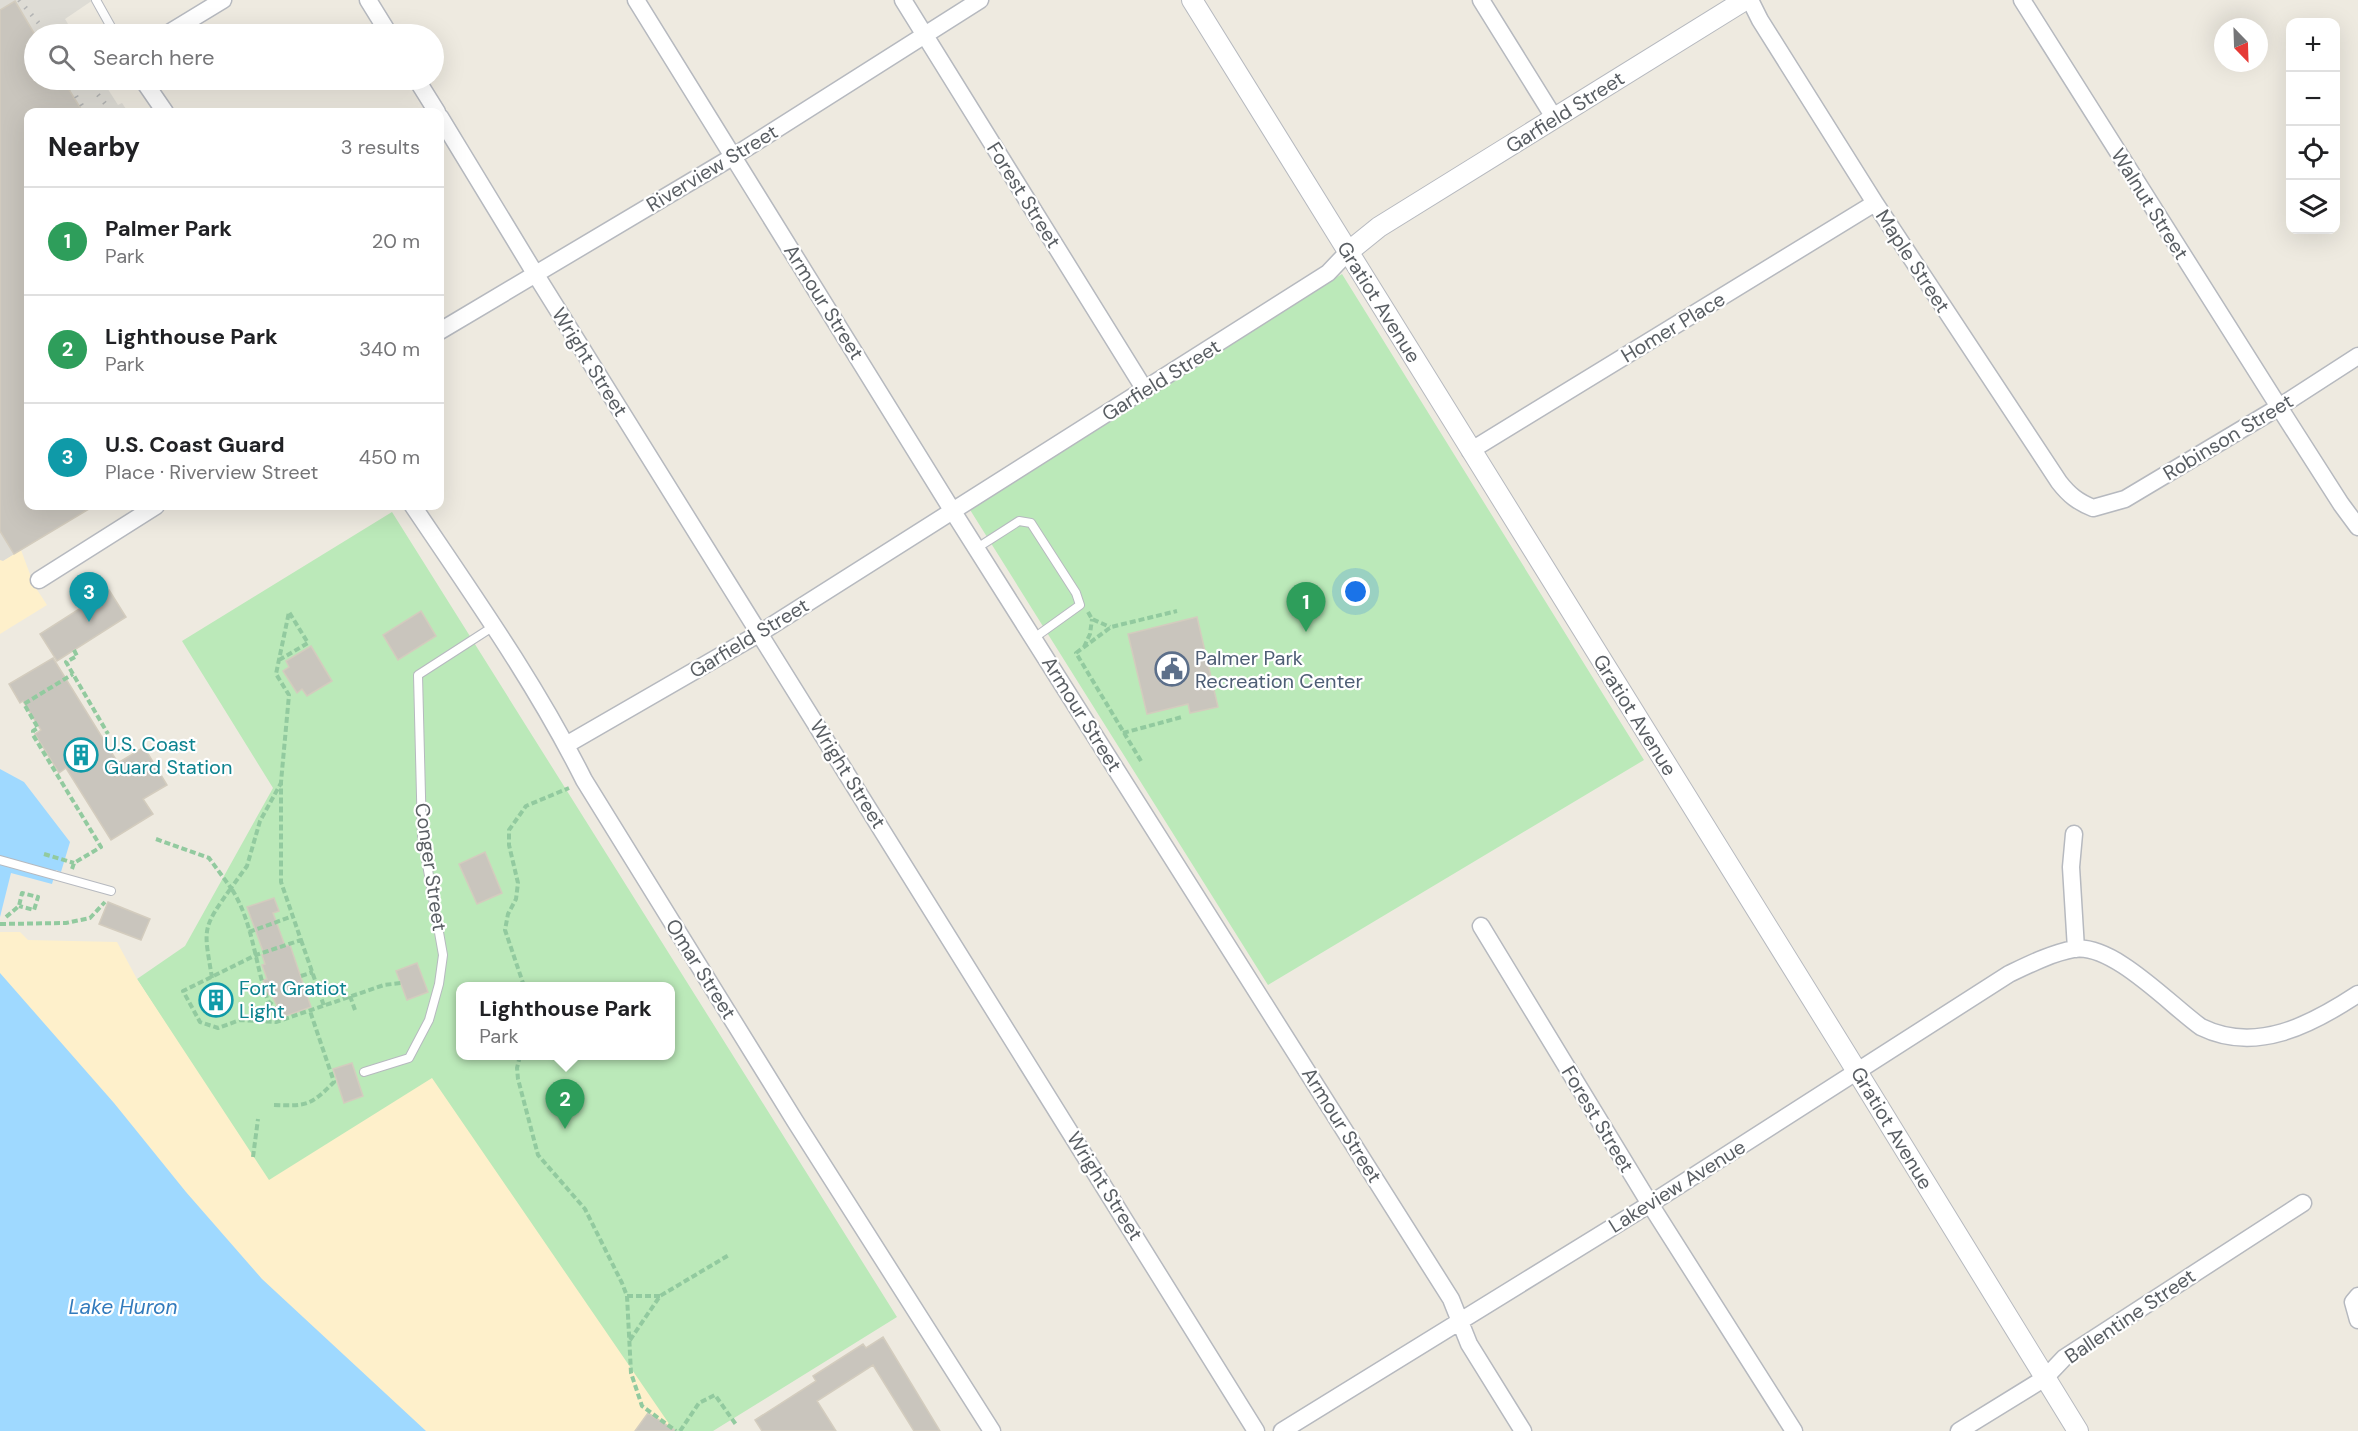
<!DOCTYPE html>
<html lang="en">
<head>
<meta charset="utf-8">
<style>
	:root { --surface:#fff; --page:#f2f2f2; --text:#202124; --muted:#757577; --line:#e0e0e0; --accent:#fc2118 }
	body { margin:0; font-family:"DM Sans",sans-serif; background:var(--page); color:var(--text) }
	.controls { position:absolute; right:18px; top:18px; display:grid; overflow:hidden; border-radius:12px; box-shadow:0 6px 24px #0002 }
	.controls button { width:54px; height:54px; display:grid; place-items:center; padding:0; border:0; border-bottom:2px solid var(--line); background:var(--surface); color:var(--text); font:30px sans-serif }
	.compass { position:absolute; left:2214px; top:18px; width:54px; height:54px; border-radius:50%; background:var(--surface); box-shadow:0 6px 24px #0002; rotate:157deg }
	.you { position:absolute; left:1356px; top:592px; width:21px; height:21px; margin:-15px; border:4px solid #fff; border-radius:50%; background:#1a73e8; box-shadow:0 0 0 9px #1a73e833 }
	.badge { display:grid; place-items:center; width:39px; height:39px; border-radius:50%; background:var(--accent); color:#fff; font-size:20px; font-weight:700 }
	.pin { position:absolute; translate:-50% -50px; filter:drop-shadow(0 2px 3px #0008) }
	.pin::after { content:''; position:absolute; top:32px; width:21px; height:18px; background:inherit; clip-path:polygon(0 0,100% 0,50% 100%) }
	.popup { position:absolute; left:456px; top:982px; width:219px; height:78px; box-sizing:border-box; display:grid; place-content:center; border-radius:12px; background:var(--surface); filter:drop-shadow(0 2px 4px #0005); font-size:20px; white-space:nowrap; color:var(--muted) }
	.popup b { font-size:22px; color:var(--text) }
	.popup::after { content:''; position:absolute; left:50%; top:100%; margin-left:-12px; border:12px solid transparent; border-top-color:var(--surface) }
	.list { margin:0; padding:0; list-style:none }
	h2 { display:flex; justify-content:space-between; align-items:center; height:78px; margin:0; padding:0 24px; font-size:26px }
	h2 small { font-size:20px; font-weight:400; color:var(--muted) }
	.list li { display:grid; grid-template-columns:39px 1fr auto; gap:18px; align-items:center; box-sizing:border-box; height:108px; padding:0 24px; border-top:2px solid var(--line) }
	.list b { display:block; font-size:22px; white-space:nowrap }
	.list p { margin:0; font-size:20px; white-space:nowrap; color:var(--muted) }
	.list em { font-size:20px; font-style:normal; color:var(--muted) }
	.icon { flex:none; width:33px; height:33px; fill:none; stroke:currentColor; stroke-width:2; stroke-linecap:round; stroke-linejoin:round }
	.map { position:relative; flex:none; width:2358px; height:1431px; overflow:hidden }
	.search { position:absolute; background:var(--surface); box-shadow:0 6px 24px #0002; left:24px; top:24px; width:420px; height:66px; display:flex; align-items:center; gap:15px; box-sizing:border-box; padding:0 21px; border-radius:33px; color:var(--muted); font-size:22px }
	.panel { position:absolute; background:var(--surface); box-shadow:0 6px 24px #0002; left:24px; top:108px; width:420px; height:402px; border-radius:12px }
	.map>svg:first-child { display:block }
	.industrial { fill:#dedcd5 }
	.green { fill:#bbe9b9; fill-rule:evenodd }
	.sand { fill:#fef0cb }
	.water { fill:#9fd9ff }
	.building { fill:#c9c5bd; stroke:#d3ccbe; stroke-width:1.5 }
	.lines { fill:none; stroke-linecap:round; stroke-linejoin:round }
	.service-casing { stroke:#b6b9bf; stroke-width:10 }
	.minor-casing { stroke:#b6b9bf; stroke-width:19 }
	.tertiary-casing { stroke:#b6b9bf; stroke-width:22 }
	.path { stroke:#92ca9f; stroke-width:4; stroke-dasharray:6 3; stroke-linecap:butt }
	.service { stroke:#fff; stroke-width:8 }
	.minor { stroke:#fff; stroke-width:16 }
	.tertiary { stroke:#fff; stroke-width:20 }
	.rail { stroke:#b3b4b4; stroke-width:4.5; stroke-dasharray:1.5 8; stroke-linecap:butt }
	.labels { text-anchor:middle; stroke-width:4.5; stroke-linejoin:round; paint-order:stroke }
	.street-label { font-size:20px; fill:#595e63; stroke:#fff }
	.service-label { font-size:20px; fill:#4e5e75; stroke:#fff; text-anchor:start }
	.culture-label { font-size:20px; fill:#0d838f; stroke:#fff; text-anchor:start }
	.water-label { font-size:21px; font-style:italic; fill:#317abc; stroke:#fff }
</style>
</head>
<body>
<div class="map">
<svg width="2358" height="1431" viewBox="0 0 2358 1431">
	<rect width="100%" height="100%" fill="#eeeae0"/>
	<path class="industrial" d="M 0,0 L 93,0 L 65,19 L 74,34 L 34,34 L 34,80 L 102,80 L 118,105 L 122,103 L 128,112 L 28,112 L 28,506 L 94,506 L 0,563 Z"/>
	<path class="green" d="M 1342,274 L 1644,760 L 1268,985 L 967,505 Z
		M 392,512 L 897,1317 L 713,1431 L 426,1431 L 137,979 L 185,946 L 273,788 L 182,641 ZM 460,986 L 670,986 L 670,1056 L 460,1056 Z"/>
	<path class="sand" d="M 21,550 L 34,585 L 47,605 L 0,634 L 0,560 L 3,561 Z
		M 0,932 L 20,932 L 28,940 L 117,942 L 137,979 L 269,1180 L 432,1078 L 674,1431 L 375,1431 L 0,1006 Z"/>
	<path class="water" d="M 0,769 L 24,782 L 70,842 L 61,872 L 56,870 L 52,884 L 11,873 L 0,917 Z
		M 0,973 L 114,1103 L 186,1192 L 262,1279 L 426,1431 L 0,1431 Z"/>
	<path class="building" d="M 15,1 L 34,33 L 34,80 L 63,80 L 83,112 L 28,112 L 28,506 L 94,506 L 14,554 L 0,531 L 0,10 Z
		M 109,590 L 126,617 L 57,661 L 40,634 Z
		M 421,611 L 436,636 L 398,660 L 383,635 Z
		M 1197,617 L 1218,707 L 1190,713 L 1188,704 L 1147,714 L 1128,634 Z
		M 311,646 L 332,681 L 307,696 L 302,689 L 297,693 L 283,671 L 289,667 L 286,661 Z
		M 53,658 L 118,763 L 144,747 L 167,785 L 143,799 L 153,814 L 111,840 L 66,768 L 59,773 L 35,734 L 41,730 L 23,701 L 20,703 L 9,684 Z
		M 485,852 L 502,893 L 477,904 L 459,864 Z
		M 274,898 L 279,911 L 273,913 L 285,946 L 290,945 L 311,1007 L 283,1017 L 271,994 L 268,995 L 263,980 L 267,979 L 262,965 L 265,964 L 262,955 L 264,954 L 247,907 Z
		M 108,902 L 150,919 L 141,940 L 99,924 Z
		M 417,963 L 428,992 L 407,1000 L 396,971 Z
		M 209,987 L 226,1001 L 226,1009 L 218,1016 L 210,1015 L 206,1008 Z
		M 352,1063 L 363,1096 L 344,1103 L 333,1069 Z
		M 883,1337 L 940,1431 L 914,1431 L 873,1365 L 817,1401 L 836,1431 L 762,1431 L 755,1420 L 816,1381 L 813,1376 L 863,1344 L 866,1348 Z
		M 648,1413 L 676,1431 L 635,1431 Z"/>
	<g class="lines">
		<g class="service-casing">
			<path id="service" d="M 96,0 L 115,34
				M 977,548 L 1019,521 L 1031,523 L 1076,593 L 1080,605 L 1034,638
				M 0,860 L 111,891
				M 364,1072 L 409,1058 L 429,1020 L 439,984 L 443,955 L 422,836 L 418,675 L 494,626"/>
		</g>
		<g class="minor-casing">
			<path id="minor" d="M 368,0 L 389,34
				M 636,0 L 952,510 L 1451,1299 L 1469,1344 L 1523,1431
				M 903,0 L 1145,390
				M 1481,0 L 1555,119
				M 1750,0 L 1760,20 L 1875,203 L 2059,482 C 2069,495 2078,502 2093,508 L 2125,499 L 2279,407 L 2358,356
				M 2022,0 L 2279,407 L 2341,504 L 2358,527
				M 167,34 L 223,0
				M 143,80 L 165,112
				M 417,80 L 437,112
				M 440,117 L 536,275 L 1256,1431
				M 440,331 L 734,156 L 980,0
				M 1470,451 L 1875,203
				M 413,506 C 473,595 536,684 584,780 L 795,1121 L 992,1431
				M 39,580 L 156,506
				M 566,745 L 760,633 L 1328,273 L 1348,252
				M 2074,834 L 2071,867 L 2076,949
				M 1481,926 L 1650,1204 L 1794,1431
				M 2358,1296 L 2353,1302 L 2358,1320
				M 1282,1431 L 1650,1204 L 2009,974 C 2030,964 2052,953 2074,949 C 2113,943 2170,1005 2201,1027 C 2256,1054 2311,1025 2358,994
				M 1959,1431 L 2045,1378 L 2064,1358 L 2303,1203"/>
		</g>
		<g class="tertiary-casing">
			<path id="tertiary" d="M 1192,0 L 1845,1052 L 2078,1431
				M 1348,252 L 1379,227 L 1745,0"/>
		</g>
		<path class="path" d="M 1088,612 L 1092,619 L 1110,627
			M 1084,647 L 1090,634 L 1092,619
			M 74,650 L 77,656 L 66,662 L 108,734
			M 279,660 L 308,643 L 289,612 L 276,674 L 289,695 L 281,782 L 281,882 L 301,940 L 256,955 L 183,991 L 200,1022 L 218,1028 L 240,1020 L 276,1022 L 384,985 L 401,983
			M 1123,733 L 1182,717
			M 1141,761 L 1076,653 L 1111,627 L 1177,611
			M 156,839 L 209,858 L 231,888 L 247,866 L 260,821 L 281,783
			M 44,854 L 74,863
			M 72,869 L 74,863 L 101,847 L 33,735 L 33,731 L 38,728 L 24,704 L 73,674
			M 6,917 L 19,906 L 22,893 L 38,897 L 34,910 L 19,906
			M 0,924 L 66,923 L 90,918 L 105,902
			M 249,932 L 293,916
			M 301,940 L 324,1006
			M 301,976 L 313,972
			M 212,978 C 204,928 201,930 231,888 C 253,921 255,965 268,1001 L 274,1006 L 280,1021
			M 524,986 L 505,930 L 508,914 L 516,899 L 518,883 L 509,845 L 509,830 L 526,806 L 569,788
			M 350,996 L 355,1010
			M 520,1056 L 517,1068 L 518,1079 L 538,1155 L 585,1209 L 622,1283 L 627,1296 L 631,1373 L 642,1406 L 676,1431
			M 274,1105 C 307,1106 310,1106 334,1082 L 310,1011
			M 253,1157 L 258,1119
			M 627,1296 L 660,1296
			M 630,1340 L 660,1296 L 729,1255
			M 680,1431 L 699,1403 L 715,1395 L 737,1426"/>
		<use href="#service" class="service"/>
		<use href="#minor" class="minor"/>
		<use href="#tertiary" class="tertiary"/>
		<path class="rail" d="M 19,0 L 48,34
			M 66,80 L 86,112
			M 86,80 L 112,112"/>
	</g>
	<defs>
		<g id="civic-ring" transform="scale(1.725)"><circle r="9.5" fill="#fff" stroke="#5c6f8a" stroke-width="1.5"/><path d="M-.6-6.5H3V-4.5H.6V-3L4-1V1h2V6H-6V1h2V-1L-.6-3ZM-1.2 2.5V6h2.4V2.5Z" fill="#5c6f8a"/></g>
		<g id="building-ring" transform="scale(1.725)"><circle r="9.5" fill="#fff" stroke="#0f9aa8" stroke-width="1.5"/><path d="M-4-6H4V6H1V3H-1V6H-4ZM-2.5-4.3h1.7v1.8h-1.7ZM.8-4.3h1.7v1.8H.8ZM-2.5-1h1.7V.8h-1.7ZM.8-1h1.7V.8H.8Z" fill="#0f9aa8"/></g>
	</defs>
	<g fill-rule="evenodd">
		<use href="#civic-ring" x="1172" y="669"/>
		<use href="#building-ring" x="81" y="755"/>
		<use href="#building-ring" x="216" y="1000"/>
	</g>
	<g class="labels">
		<g class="street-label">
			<text transform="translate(1565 112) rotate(-32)" y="7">Garfield Street</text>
			<text transform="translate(712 168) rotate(-31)" y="7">Riverview Street</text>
			<text transform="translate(1024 195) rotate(58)" y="7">Forest Street</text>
			<text transform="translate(2150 204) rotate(58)" y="7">Walnut Street</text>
			<text transform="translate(1913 261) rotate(57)" y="7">Maple Street</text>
			<text transform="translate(824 302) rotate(58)" y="7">Armour Street</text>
			<text transform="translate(1379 302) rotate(58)" y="7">Gratiot Avenue</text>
			<text transform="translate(1673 327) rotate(-31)" y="7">Homer Place</text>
			<text transform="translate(590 362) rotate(58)" y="7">Wright Street</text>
			<text transform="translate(1161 380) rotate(-32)" y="7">Garfield Street</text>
			<text transform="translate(2228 437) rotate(-31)" y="7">Robinson Street</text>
			<text transform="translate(749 638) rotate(-31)" y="7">Garfield Street</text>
			<text transform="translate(1082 714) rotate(58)" y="7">Armour Street</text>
			<text transform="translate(1635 715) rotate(58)" y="7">Gratiot Avenue</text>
			<text transform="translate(848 774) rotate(58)" y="7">Wright Street</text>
			<text transform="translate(431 867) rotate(82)" y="7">Conger Street</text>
			<text transform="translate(701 969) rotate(58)" y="7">Omar Street</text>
			<text transform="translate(1598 1119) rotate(59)" y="7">Forest Street</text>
			<text transform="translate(1342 1125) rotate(58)" y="7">Armour Street</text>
			<text transform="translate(1892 1128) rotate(59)" y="7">Gratiot Avenue</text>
			<text transform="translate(1105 1186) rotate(58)" y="7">Wright Street</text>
			<text transform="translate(1677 1186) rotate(-32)" y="7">Lakeview Avenue</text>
			<text transform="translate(2130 1316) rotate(-34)" y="7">Ballentine Street</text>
		</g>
		<g class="service-label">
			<text x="1195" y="665">Palmer Park<tspan x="1195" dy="23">Recreation Center</tspan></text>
		</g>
		<g class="culture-label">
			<text x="104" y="751">U.S. Coast<tspan x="104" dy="23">Guard Station</tspan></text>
			<text x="239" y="995">Fort Gratiot<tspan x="239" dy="23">Light</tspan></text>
		</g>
		<g class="water-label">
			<text x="123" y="1314">Lake Huron</text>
		</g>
	</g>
</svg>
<div class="controls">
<button>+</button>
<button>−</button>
<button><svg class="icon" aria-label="locate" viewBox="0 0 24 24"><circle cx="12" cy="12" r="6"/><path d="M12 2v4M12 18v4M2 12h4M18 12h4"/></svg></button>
<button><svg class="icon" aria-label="layers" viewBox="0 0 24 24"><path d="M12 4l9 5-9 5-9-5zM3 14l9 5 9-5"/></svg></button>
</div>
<svg class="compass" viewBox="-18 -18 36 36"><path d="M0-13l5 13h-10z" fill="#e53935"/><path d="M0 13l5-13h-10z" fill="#757577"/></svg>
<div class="you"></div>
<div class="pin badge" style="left:1306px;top:632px;background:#2e9e5b">1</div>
<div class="pin badge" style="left:565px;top:1129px;background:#2e9e5b">2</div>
<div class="popup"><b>Lighthouse Park</b>Park</div>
<div class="pin badge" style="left:89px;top:622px;background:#0f9aa8">3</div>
<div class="search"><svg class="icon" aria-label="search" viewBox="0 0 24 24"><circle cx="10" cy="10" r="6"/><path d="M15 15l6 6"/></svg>Search here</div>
<section class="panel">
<h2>Nearby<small>3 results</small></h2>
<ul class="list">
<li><span class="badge" style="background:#2e9e5b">1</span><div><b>Palmer Park</b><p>Park</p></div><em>20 m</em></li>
<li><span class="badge" style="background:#2e9e5b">2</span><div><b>Lighthouse Park</b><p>Park</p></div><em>340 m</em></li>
<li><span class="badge" style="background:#0f9aa8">3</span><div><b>U.S. Coast Guard</b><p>Place · Riverview Street</p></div><em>450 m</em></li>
</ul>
</section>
</div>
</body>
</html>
